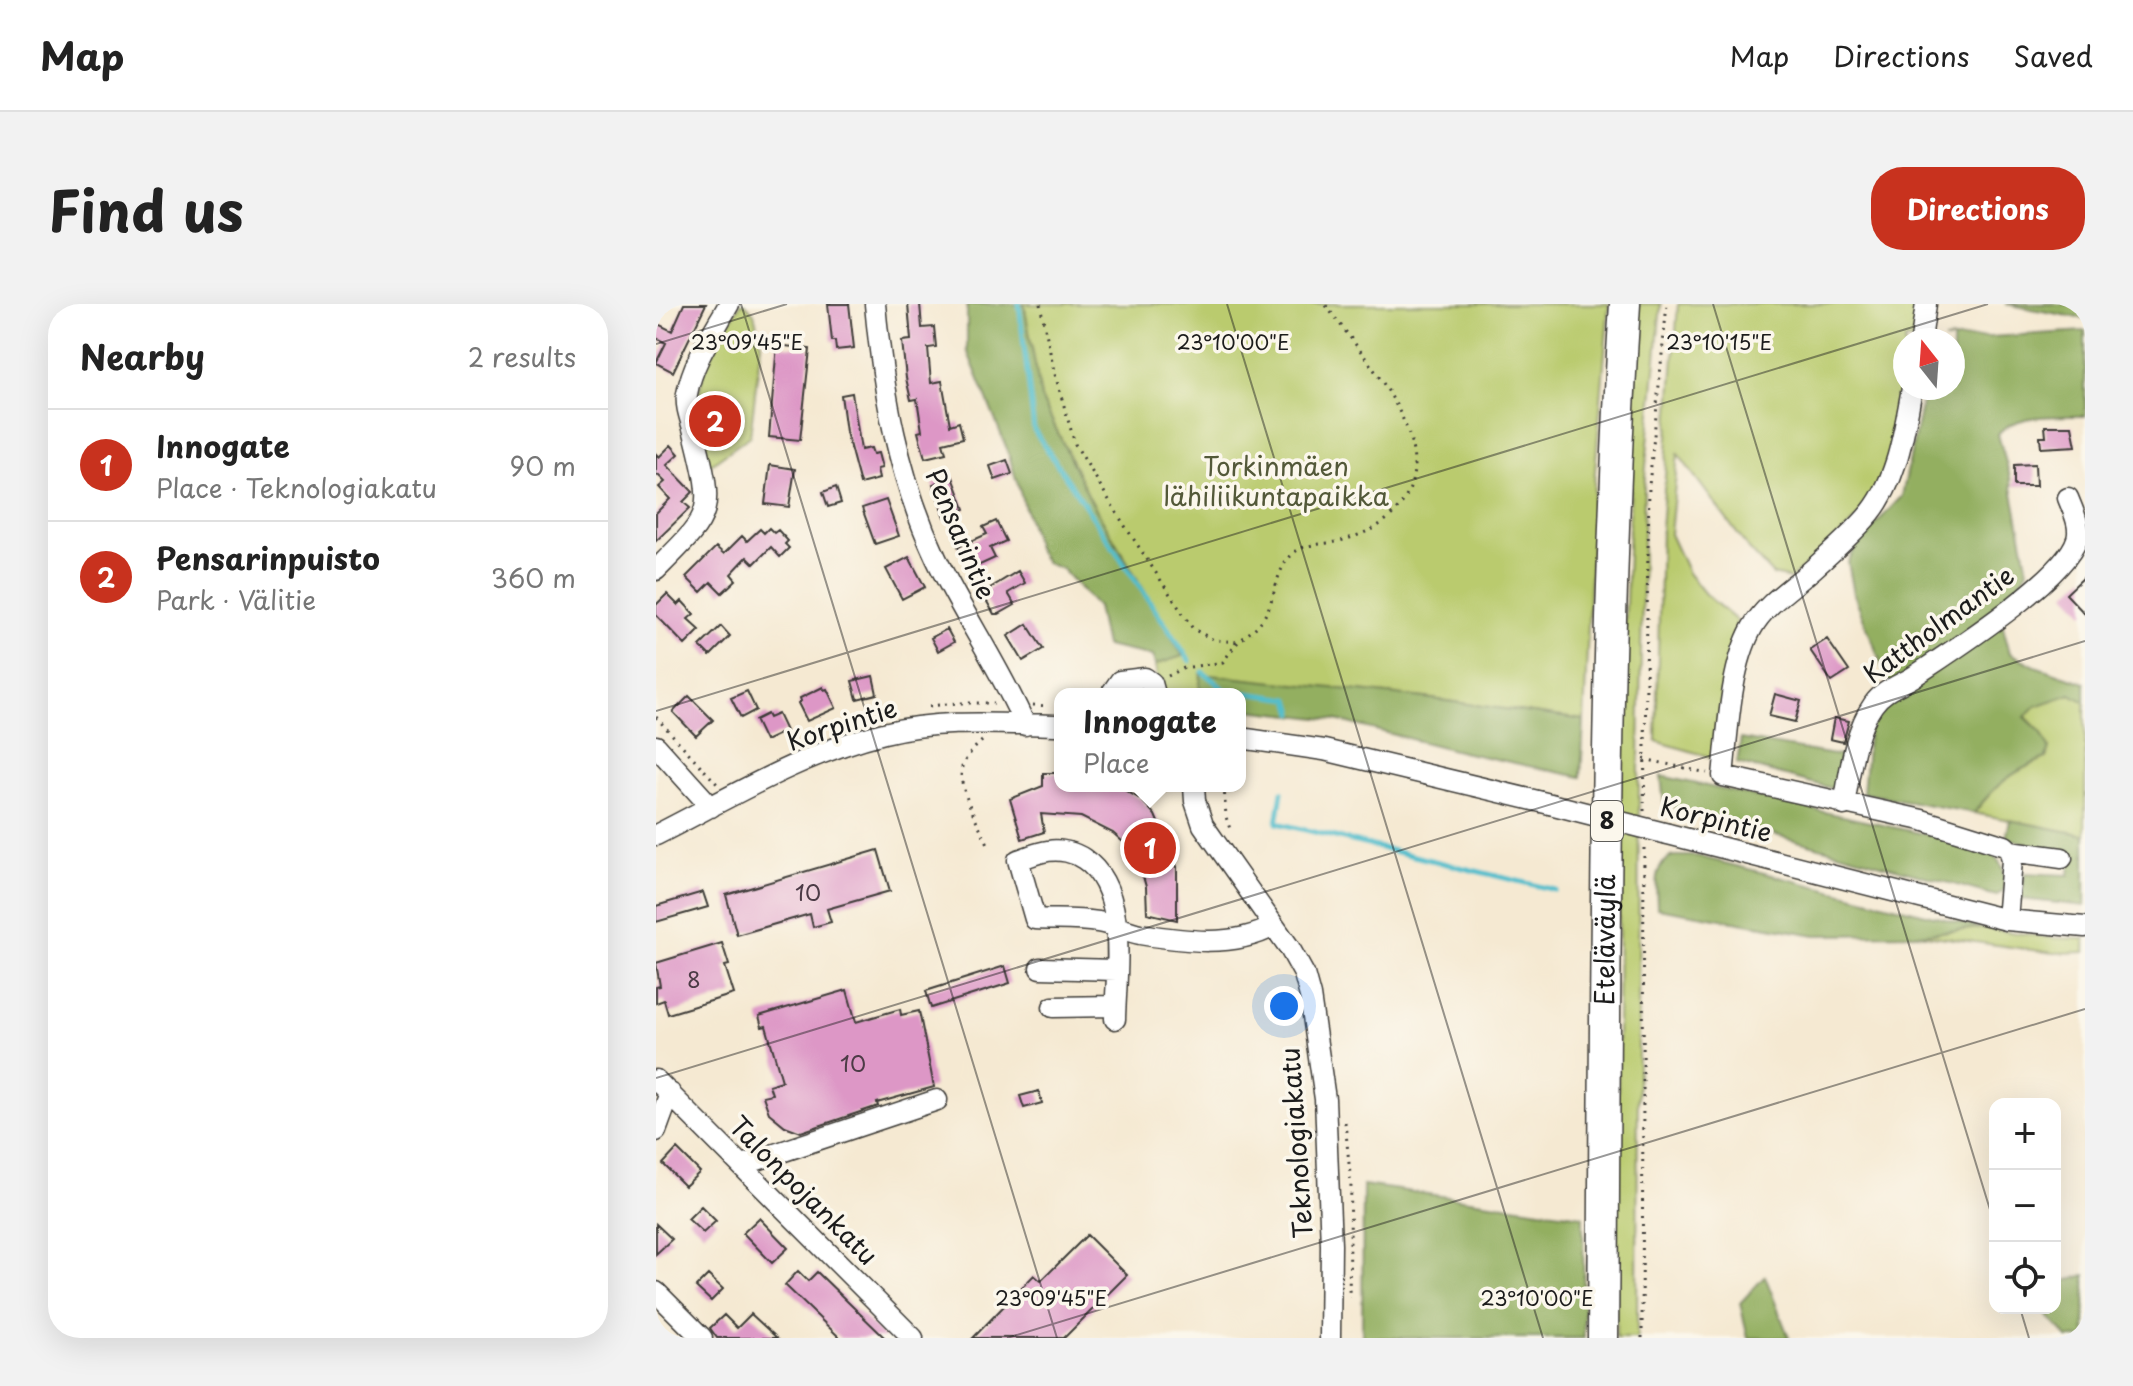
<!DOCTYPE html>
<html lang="en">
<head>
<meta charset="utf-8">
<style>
	:root { --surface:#fff; --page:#f2f2f2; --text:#222; --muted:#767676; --line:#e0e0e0; --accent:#c8321e }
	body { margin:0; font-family:"Playpen Sans",sans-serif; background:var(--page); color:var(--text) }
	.controls { position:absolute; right:24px; bottom:24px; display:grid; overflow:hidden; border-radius:16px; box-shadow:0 8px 32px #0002 }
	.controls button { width:72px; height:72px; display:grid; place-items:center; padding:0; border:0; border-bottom:2px solid var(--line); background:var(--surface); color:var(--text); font:40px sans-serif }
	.compass { position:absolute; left:1237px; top:24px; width:72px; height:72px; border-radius:50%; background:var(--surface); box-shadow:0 8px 32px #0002; rotate:343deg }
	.you { position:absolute; left:628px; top:702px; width:28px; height:28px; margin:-20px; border:6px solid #fff; border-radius:50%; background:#1a73e8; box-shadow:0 0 0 12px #1a73e833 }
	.badge { display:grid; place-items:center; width:52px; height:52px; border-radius:50%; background:var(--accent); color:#fff; font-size:26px; font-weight:700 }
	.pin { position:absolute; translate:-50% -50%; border:4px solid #fff; box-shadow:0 2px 8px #0006 }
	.popup { position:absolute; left:398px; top:384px; width:192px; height:104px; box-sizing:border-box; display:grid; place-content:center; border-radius:16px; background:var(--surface); filter:drop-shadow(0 2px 6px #0005); font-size:26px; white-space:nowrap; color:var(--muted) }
	.popup b { font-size:30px; color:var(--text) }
	.popup::after { content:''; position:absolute; left:50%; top:100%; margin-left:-16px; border:16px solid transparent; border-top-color:var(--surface) }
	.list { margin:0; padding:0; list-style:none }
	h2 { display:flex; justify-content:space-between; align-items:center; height:104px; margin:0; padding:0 32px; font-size:34px }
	h2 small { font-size:26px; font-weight:400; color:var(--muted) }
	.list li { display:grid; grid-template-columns:52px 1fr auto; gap:24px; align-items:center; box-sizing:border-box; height:112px; padding:0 32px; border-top:2px solid var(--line) }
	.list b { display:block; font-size:30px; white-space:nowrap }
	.list p { margin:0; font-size:26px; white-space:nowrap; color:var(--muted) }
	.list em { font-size:26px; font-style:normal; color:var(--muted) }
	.icon { flex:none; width:44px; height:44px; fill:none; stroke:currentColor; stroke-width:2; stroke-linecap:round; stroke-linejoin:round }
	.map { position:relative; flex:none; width:1429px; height:1034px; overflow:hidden; border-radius:32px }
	header { display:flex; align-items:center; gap:48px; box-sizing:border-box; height:112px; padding:0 40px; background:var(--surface); border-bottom:2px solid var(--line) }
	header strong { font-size:38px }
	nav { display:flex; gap:44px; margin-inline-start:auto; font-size:28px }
	.intro { display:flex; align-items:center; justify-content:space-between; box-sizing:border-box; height:192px; padding:0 48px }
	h1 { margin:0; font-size:56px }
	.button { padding:20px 36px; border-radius:32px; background:var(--accent); color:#fff; font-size:28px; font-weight:700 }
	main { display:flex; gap:48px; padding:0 48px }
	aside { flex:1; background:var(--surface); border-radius:32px; box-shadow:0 8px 32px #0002 }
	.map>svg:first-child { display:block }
	.green { fill:#bacb6e; stroke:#6b7445; stroke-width:2 }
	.forest { fill:#93af61; stroke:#58663e; stroke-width:2 }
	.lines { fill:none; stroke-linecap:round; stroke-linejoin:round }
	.stream { stroke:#52becc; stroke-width:5 }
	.building { fill:#dd97c6 }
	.minor-casing { stroke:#3d3b37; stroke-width:23 }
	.highway-casing { stroke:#3d3b37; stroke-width:33 }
	.path { stroke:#3d3b37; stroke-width:3; stroke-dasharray:2 6; stroke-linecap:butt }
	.minor { stroke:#fff; stroke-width:20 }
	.highway { stroke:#fff; stroke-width:30 }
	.minor-bridge-casing { stroke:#3d3b37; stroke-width:23; stroke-linecap:butt }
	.minor-bridge { stroke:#fff; stroke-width:20 }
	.ticks { fill:none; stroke:#1c1c1c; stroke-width:2; stroke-opacity:0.45 }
	.labels { text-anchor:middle; stroke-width:7; stroke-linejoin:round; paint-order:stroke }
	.number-label { font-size:22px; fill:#4c3b46 }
	.shield { fill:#fbf7ec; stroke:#5f5e5a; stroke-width:2 }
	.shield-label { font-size:24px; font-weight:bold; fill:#1c1c1c }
	.park-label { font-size:26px; fill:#535939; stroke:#fbf7ec }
	.street-label { font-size:26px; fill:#1c1c1c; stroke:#fbf7ec }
	.ticks-label { font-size:20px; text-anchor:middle; fill:#1c1c1c; stroke:#fbf7ec; stroke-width:7; stroke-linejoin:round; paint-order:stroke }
</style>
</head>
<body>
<header>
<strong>Map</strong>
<nav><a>Map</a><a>Directions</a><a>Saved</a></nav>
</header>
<div class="intro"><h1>Find us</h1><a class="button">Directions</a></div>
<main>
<aside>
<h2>Nearby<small>2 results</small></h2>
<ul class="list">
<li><span class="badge">1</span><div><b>Innogate</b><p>Place · Teknologiakatu</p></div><em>90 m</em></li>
<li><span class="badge">2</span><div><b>Pensarinpuisto</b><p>Park · Välitie</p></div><em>360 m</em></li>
</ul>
</aside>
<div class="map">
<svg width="1429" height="1034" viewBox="0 0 1429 1034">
	<rect width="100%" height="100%" fill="#fbf7ec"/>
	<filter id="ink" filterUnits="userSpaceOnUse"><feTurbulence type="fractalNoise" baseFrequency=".0125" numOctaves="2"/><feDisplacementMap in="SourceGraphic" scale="16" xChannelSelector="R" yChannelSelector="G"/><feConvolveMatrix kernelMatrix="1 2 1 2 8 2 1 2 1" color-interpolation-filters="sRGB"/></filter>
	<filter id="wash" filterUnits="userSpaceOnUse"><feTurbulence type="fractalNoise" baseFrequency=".006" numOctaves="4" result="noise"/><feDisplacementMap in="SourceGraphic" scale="32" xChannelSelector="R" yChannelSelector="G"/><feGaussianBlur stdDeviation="1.8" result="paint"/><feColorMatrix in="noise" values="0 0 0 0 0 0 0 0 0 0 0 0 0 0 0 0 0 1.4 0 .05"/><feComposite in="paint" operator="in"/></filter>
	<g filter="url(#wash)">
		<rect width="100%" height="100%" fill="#f5e9d2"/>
		<path class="green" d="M 84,0 L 89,0 L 98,9 L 105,39 L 94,132 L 52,162 L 38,112 L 49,62 Z
			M 368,0 L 953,0 L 938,179 L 928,416 L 769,394 L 546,371 L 543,390 L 504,390 L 499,361 L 526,351 L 434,195 L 385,94 Z
			M 982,0 L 1005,0 L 988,184 L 983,454 L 981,1034 L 960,1034 L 964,447 Z
			M 1022,0 L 1262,0 L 1257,36 L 1249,36 C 1249,96 1239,169 1198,217 C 1180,238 1155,256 1134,275 L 1117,271 L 1092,244 L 1022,150 L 1014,230 L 1032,269 L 1049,290 L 1081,317 L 1061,455 L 1000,437 L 1005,226 Z
			M 1415,390 L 1429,398 L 1429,531 L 1318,509 C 1340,480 1355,468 1390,454 L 1393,444 L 1385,428 L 1369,412 L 1380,401 Z
			M 1325,624 L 1397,634 L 1429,635 L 1429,648 L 1398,649 L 1262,630 Z"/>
		<path class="forest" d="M 311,0 L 368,0 L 385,94 L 434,195 L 527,352 L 499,361 L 497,352 L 449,342 L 441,303 L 406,265 L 390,259 L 381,244 L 351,145 L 311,46 Z
			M 1349,0 L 1429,0 L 1429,15 Z
			M 1429,27 L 1429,112 C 1404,112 1359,109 1342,130 L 1354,173 L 1372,266 L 1344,311 L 1354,349 L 1379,362 L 1429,379 L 1429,398 L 1415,390 L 1380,402 L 1369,413 L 1385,428 L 1393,444 L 1390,454 C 1355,468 1340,480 1318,509 L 1207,489 L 1213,420 L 1233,380 L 1198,290 L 1192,258 L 1202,239 L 1246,192 L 1269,84 L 1297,84 L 1297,36 L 1288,36 Z
			M 545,370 L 769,394 L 928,416 L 925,473 L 806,448 L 680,416 L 584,405 L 584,390 L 543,390 Z
			M 1085,435 L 1184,452 L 1182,486 L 1081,459 Z
			M 1005,472 L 1327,543 C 1345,552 1350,567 1348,586 L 1340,592 L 1008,500 Z
			M 1354,516 L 1429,531 L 1429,602 L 1365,595 L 1369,569 L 1413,571 L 1415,550 L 1350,534 Z
			M 1017,552 L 1041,552 L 1325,624 L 1262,630 L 1160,631 L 1001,604 C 1001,583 995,563 1017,552 Z
			M 707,881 L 927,912 L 928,1034 L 706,1034 Z
			M 1429,971 L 1429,1034 L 1412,1034 L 1384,1004 L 1399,1004 L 1399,980 Z
			M 1109,972 L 1133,1034 L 1092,1034 L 1084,999 Z"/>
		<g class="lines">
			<path class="stream" d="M 363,0 L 378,126 L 534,357
				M 547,368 L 569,386 L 634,395 L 638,409
				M 626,488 L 621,519 L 899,586"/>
		</g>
		<g id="blocks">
			<path class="building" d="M 28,0 L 50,0 L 17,68 L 0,59 L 10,39 L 0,34 L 0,19 L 16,27 Z
				M 172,0 L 193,0 L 198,44 L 180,46 L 179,37 L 176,37 Z
				M 252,0 L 264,0 L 266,24 L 278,23 L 280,43 L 272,44 L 275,79 L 286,77 L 294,121 L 303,118 L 307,134 L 287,139 L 290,149 L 269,154 L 262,128 L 266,127 L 261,95 L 255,96 L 250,74 L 246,37 L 255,36 Z
				M 121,41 L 154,45 L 144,136 L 113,133 Z
				M 196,89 L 205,146 L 215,144 L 217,150 L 222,149 L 226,164 L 221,165 L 223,175 L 204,180 L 190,128 L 185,91 Z
				M 1389,122 L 1416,122 L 1420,142 L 1385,144 L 1384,133 L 1390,133 Z
				M 15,141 L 23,150 L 11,161 L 37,188 L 27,198 L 34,204 L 0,237 L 0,209 L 14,195 L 3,183 L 9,178 L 2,171 L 0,172 L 0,150 L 3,153 Z
				M 351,156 L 356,170 L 339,176 L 334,162 Z
				M 1379,160 L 1380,182 L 1358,182 L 1358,161 Z
				M 114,161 L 139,165 L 133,203 L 109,200 Z
				M 297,173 L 309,205 L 289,213 L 277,180 Z
				M 180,183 L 185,199 L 172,203 L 167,188 Z
				M 230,196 L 243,232 L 219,240 L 206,204 Z
				M 340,217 L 350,237 L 334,244 L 339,254 L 313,266 L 302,243 L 331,230 L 327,223 Z
				M 113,224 L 118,229 L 122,226 L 132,237 L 129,240 L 133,244 L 124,253 L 115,243 L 98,260 L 91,253 L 75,270 L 80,276 L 66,289 L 55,278 L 45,288 L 30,273 L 60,243 L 68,250 L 86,232 L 91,237 L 104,225 L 108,229 Z
				M 253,253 L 269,283 L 246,295 L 230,265 Z
				M 362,267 L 369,279 L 352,289 L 359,301 L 343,310 L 338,310 L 326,289 Z
				M 1429,272 L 1429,310 L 1410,290 Z
				M 11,290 L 22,301 L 26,297 L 38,310 L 32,315 L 44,326 L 29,341 L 0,311 L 0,301 Z
				M 371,320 L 387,345 L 367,357 L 352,332 Z
				M 65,322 L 74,332 L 54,352 L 44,342 Z
				M 291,325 L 298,338 L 282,347 L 275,334 Z
				M 1171,335 L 1193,367 L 1176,378 L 1154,346 Z
				M 217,372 L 221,390 L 201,395 L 196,377 Z
				M 167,383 L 168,386 L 171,385 L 180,404 L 151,417 L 142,399 L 145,397 L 144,394 Z
				M 91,387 L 100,406 L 85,414 L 75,394 Z
				M 1119,390 L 1145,397 L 1139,418 L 1113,412 Z
				M 33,392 L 57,416 L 40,432 L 17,408 Z
				M 111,410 L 113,414 L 122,410 L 130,427 L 109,437 L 99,416 Z
				M 1178,414 L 1193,417 L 1187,438 L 1174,435 Z
				M 387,469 L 404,469 L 404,482 L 461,482 L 486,496 L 499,511 L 521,563 L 521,616 L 491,609 L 490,583 L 483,558 L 476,546 L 457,529 L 425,513 L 385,510 L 388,528 L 366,535 L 354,495 L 387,482 Z
				M 222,546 L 234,587 L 171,605 L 175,618 L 157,623 L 154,610 L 81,631 L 70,591 Z
				M 47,588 L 52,603 L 0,618 L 0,602 Z
				M 66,639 L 73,661 L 69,662 L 78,690 L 12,710 L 8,696 L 0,699 L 0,683 L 4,682 L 0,659 Z
				M 349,662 L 354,679 L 275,704 L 270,687 Z
				M 191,686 L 200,718 L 244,705 L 245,711 L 263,707 L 278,783 L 221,799 L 222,802 L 145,828 L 129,822 L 113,809 L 107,792 L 116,790 L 113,781 L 126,777 L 110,722 L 106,723 L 103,712 Z
				M 383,787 L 386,799 L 368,804 L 364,792 Z
				M 21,845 L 44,868 L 29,882 L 7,860 Z
				M 45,902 L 60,917 L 47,929 L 32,915 Z
				M 103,914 L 132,944 L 116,959 L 87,929 Z
				M 0,920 L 16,935 L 0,950 Z
				M 431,931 L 471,971 L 408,1034 L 317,1034 L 378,971 L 385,977 Z
				M 142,967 L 152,977 L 161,968 L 229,1034 L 184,1034 L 129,981 Z
				M 52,971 L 67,985 L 55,997 L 40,983 Z
				M 95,1010 L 121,1034 L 61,1034 L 54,1024 L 68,1011 L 81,1024 Z"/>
		</g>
	</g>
	<g filter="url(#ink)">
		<use href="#blocks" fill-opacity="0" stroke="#3d3b37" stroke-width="2"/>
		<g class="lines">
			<g class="minor-casing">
				<path id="minor" d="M 219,0 C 227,88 242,173 280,254 C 307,311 344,363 369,421
					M 1265,36 L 1270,0
					M 1256,84 C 1248,128 1241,180 1210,214 C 1194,232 1175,249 1157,265 C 1137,283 1109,300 1096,324 C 1074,364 1072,427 1067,472 L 1266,516 L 1349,542 L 1354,547 L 1356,556 L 1351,616
					M 0,266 C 56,210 59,211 39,132 C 36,118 29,104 31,90 C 36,59 58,27 73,0
					M 455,390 L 464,377 L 489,374 L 496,379 L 499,390
					M 584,434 L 668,446 L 894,500
					M 0,442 L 55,503
					M 538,482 L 539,497 L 547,521 L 633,643 L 648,670 L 654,692 L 669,795 L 675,941 L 674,1034
					M 1188,501 C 1194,468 1198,428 1217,401 C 1226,387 1244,381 1257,373 C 1294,348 1409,275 1421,235 C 1425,222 1417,207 1412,194
					M 1012,530 L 1351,616 L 1429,623
					M 0,531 C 73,494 147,449 228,429 C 284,415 346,420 404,421
					M 1354,547 L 1406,554
					M 384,664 L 460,666
					M 397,703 L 459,702
					M 459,715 C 460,668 473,585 428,555 C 418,548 404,545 392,547 C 382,548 372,553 362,556 L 379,615 C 400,616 421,615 442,618 C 456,620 470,627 484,630 C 528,637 578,644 618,622
					M 0,776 L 257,1034
					M 0,827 L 14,789
					M 86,861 L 281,796
					M 0,988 L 46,1034"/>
			</g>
			<g class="highway-casing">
				<g id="highway">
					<path id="s1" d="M 947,1034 C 950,689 947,344 969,0"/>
				</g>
			</g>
			<path class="path" d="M 384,0 L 398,67 L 419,140 L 467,219 L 537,325 L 558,336 L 583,338
				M 512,372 L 528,364 L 567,358 C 572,351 577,344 582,338 C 592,330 601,324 608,313 C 621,292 618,265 639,248 C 648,240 668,240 680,238 C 693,235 709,229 720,223 C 814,163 709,57 669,0
				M 377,401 L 393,402
				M 273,402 L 301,399 L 338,399
				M 0,413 L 62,481
				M 326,437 C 318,444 310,453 306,463 C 300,482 325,524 333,542
				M 988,455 L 1051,469
				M 568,482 L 570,513 L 575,528
				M 988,507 L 993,182 L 1011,0
				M 689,818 L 695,880 L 693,994
				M 986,1034 L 988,543"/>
			<use href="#minor" class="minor"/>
			<use href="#highway" class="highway"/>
			<g class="minor-bridge-casing">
				<path id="minor-bridge" d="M 894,500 L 1012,530"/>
			</g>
			<use href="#minor-bridge" class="minor-bridge"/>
		</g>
	</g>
	<path class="ticks" d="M 85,0 L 401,1034M 571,0 L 887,1034M 1057,0 L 1339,922M 0,40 L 131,0M 0,407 L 1332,0M 0,774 L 1429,337M 1364,1004 L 1373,1034M 351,1034 L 1429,705"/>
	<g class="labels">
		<g class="number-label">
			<text x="152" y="597">10</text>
			<text x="38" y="684">8</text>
			<text x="197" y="768">10</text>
		</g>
		<rect class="shield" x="935" y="497" width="32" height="40" rx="6"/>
		<g class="shield-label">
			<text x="951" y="525">8</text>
		</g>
		<g class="park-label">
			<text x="620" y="172">Torkinmäen<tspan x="620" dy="30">lähiliikuntapaikka</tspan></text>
		</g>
		<g class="street-label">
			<text transform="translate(304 230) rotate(67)" y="9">Pensarintie</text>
			<text transform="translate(1283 321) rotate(-36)" y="9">Kattholmantie</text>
			<text transform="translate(186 421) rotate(-18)" y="9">Korpintie</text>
			<text transform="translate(1060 516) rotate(14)" y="9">Korpintie</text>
			<text dy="9" stroke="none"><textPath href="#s1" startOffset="398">Eteläväylä</textPath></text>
			<text transform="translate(641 839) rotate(-94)" y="9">Teknologiakatu</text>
			<text transform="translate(147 887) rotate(45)" y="9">Talonpojankatu</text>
		</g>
	</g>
	<g class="ticks-label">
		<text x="91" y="46">23°09'45"E</text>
		<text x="577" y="46">23°10'00"E</text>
		<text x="1063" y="46">23°10'15"E</text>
		<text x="395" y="1002">23°09'45"E</text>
		<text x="881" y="1002">23°10'00"E</text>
	</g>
</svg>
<div class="controls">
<button>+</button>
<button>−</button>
<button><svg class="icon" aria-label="locate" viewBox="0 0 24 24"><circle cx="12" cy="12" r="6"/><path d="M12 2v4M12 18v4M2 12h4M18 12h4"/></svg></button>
</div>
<svg class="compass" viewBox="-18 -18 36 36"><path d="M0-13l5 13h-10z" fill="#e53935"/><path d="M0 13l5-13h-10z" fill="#767676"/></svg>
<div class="you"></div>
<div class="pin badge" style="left:494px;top:544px">1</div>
<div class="popup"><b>Innogate</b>Place</div>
<div class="pin badge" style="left:59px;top:117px">2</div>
</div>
</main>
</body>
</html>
